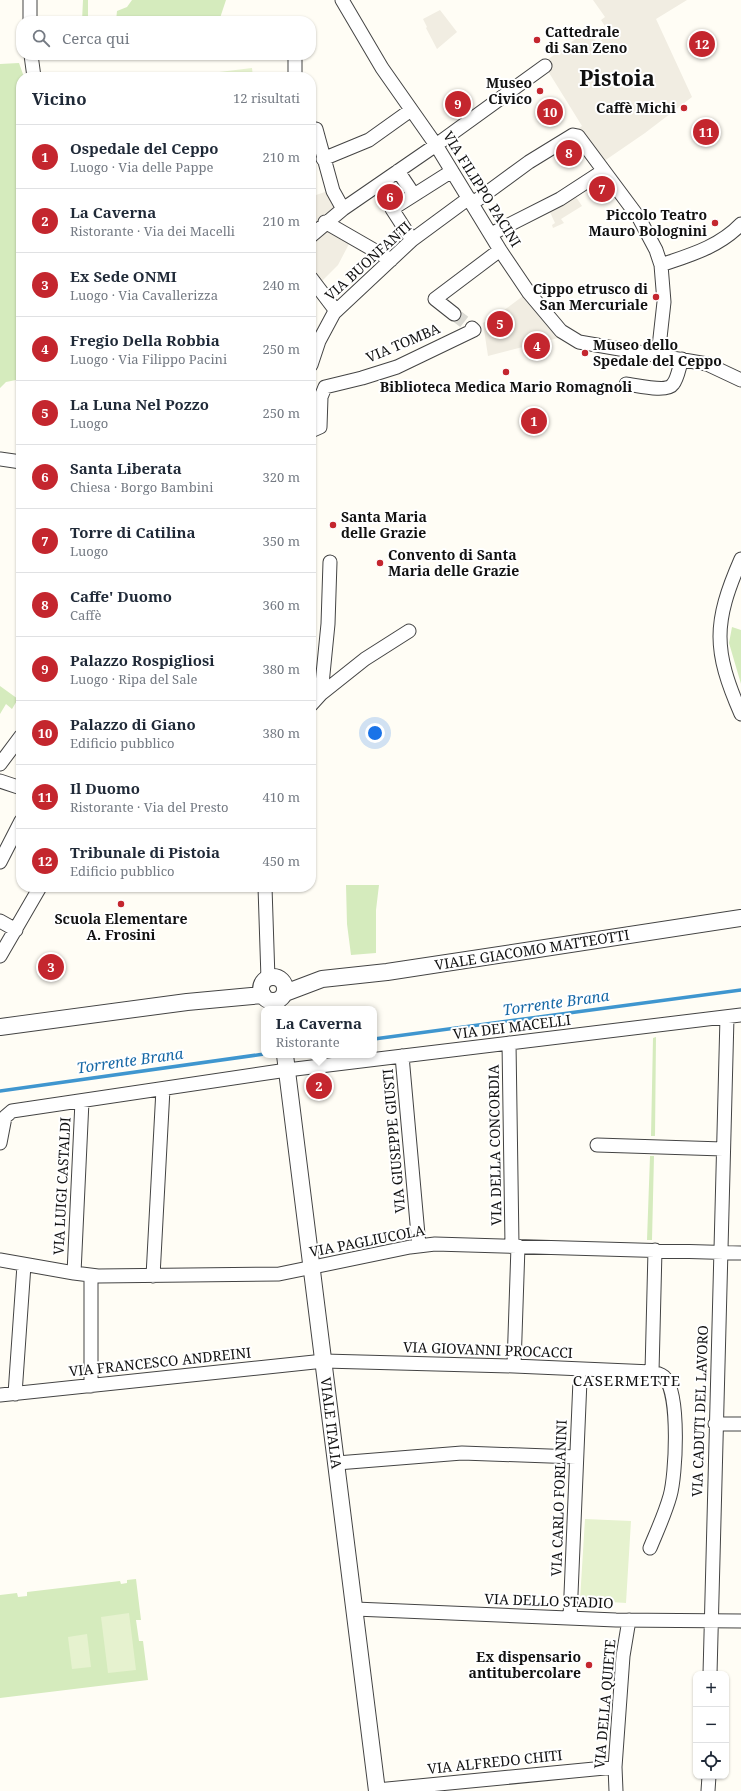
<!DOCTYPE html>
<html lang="it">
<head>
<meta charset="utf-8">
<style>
	:root { --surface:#fff; --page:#f6f6f7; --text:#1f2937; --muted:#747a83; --line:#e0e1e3; --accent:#c4262e }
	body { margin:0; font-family:"Noto Serif",serif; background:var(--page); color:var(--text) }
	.controls { position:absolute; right:12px; bottom:12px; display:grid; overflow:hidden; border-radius:8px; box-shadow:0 1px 3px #0004 }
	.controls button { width:36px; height:36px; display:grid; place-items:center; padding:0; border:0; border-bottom:1px solid var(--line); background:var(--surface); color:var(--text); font:20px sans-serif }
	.you { position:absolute; left:375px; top:733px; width:14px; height:14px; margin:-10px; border:3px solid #fff; border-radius:50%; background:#1a73e8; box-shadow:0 0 0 6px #1a73e833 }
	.badge { display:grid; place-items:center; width:26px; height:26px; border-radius:50%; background:var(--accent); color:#fff; font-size:13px; font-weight:700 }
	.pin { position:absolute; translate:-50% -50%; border:2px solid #fff; box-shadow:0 1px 4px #0006 }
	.popup { position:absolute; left:261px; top:1006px; width:116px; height:52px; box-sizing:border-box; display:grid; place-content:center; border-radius:8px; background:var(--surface); filter:drop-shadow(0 1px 3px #0005); font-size:13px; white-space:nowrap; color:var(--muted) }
	.popup b { font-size:15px; color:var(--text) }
	.popup::after { content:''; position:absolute; left:50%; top:100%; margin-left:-8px; border:8px solid transparent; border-top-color:var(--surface) }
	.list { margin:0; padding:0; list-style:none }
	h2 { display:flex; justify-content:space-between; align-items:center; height:52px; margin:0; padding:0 16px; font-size:17px }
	h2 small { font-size:13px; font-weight:400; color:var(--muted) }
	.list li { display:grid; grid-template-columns:26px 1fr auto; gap:12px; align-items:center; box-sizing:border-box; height:64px; padding:0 16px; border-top:1px solid var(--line) }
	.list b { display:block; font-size:15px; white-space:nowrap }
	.list p { margin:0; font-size:13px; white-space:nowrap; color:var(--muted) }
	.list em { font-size:13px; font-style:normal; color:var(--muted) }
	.icon { flex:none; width:22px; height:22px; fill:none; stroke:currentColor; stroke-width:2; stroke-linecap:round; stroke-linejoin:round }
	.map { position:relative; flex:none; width:741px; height:1791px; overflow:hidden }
	.search { position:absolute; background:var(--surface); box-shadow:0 1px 3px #0004; left:16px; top:16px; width:300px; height:44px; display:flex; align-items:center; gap:10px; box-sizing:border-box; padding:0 14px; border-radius:16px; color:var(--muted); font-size:15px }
	.panel { position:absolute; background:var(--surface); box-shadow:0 1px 3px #0004; left:16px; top:72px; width:300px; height:820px; border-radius:16px }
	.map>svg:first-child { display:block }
	.green { fill:#d5ebbd }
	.pitch { fill:#e6f2cf }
	.plaza { fill:#f1ede2 }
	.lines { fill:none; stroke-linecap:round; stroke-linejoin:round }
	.stream { stroke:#3f96cf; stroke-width:3.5 }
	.minor-tunnel { stroke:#dbdad3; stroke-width:13; stroke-dasharray:13 6; stroke-linecap:butt }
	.minor-casing { stroke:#444; stroke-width:15 }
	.tertiary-casing { stroke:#444; stroke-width:18 }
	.minor { stroke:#fff; stroke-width:13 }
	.tertiary { stroke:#fff; stroke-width:16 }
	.poi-dot { fill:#c4262e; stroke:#fff; stroke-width:1.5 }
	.labels { text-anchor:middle; stroke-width:4; stroke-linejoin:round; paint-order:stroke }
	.poi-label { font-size:14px; font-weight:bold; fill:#111; stroke:#fff; text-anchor:end }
	.street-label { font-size:14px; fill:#111; stroke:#fff }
	.water-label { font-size:15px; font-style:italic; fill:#1768a6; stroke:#fff }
	.neighbourhood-label { font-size:15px; letter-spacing:1px; fill:#111; stroke:#fff }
	.town-label { font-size:22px; font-weight:bold; fill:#111; stroke:#fff }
</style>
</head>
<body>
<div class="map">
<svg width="741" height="1791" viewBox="0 0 741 1791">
	<rect width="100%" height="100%" fill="#fffdf5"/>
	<path class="green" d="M 83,0 L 88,0 L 88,21 L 82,21 Z
		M 132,0 L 226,0 L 219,21 L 116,21 L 117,11 L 127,7 Z
		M 19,63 L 24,77 L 21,77 L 21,379 L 6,382 L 0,388 L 0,64 Z
		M 732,627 L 741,630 L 741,684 L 729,643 Z
		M 0,686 L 18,699 L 12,709 L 6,704 L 0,714 Z
		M 346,885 L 379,885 L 376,910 L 376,953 L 351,955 L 347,924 Z
		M 656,1037 L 655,1136 L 651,1136 L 653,1038 Z
		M 650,1156 L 654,1156 L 652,1240 L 647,1240 Z
		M 136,1579 L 141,1620 L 136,1620 L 139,1641 L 143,1641 L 148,1680 L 0,1698 L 0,1595 L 17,1593 L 18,1597 L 27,1596 L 27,1592 L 120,1581 L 121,1584 L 127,1583 L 127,1580 Z"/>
	<path class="pitch" d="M 252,68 L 253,77 L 178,77 Z
		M 585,1519 L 631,1521 L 626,1603 L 580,1600 Z
		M 129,1613 L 136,1670 L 108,1673 L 101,1617 Z
		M 87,1634 L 91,1667 L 72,1669 L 68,1637 Z"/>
	<path class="plaza" d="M 593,0 L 687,0 L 656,19 L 692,97 L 645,133 L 594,168 L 572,133 L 582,126 L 543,63 L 588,30 L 597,43 L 610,34 L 601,20 L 605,17 Z
		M 440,10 L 457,32 L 437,49 L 426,28 L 427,27 L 423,19 Z
		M 311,190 L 313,196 L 328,191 L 338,208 L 317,224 L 311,223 Z
		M 572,191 L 582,206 L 561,219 L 564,223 L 553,228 L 552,225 L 555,223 L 549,210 Z
		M 325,229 L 350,242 L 338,265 L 320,283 L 311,271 L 311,245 Z
		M 523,296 L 538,313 L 562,337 L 488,356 L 483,323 L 499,314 Z"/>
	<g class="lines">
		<path class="stream" d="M 374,1039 L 741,990
			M 0,1091 L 264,1054"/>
		<path class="minor-tunnel" d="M 454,314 L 472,328"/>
		<g class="minor-casing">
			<path id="minor" d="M 30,0 L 30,21
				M 342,0 L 382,68 L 436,145 L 500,250 L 529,293 L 561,331 L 579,342 L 707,364 L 741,380
				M 31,55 L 34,77
				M 295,55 L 295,77
				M 311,128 L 316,129 L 333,191 L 343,209
				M 323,159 L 369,140 L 411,110
				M 398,171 L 414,195
				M 473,203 L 529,162 L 573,135 L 578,136 L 639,218 L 656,250 L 661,265 L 664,302 L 658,356
				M 325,222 L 391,260
				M 491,234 L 560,199 L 603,171
				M 311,236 L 343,209 L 436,145 L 545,66
				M 412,240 L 392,209 L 452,171
				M 661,265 C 690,255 719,247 741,224
				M 311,278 L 336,311
				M 454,314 L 435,299 L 500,250
				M 311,365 L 319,341 L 334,313 L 412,240 L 469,198
				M 626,384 C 636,385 667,393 673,384 C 678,378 679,367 682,359
				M 311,431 L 320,427 L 321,397 L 325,387 L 362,378 L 397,367 L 474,330 L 472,328
				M 0,459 L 21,462
				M 741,559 C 713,623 713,650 741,714
				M 321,694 L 328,624 L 330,562
				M 311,705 L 321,694 L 365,659 L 409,631
				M 0,764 L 21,736
				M 0,781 L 21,788
				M 0,862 L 21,821
				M 265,887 L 268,979
				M 0,921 L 16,930
				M 0,956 L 40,887
				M 509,1043 L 512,1245
				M 402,1056 L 419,1246
				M 0,1143 L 5,1117 L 12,1111 L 287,1070 L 741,1015
				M 597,1145 L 723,1149
				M 0,1260 L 74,1273 L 98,1276 L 279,1274 L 410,1247 L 435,1244 L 741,1253
				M 74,1273 L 82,1101
				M 153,1276 L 163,1089
				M 514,1366 L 518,1246
				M 652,1372 L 655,1250
				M 91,1386 L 91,1276
				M 15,1394 L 24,1265
				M 0,1395 L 324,1361 L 514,1366 L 652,1372 C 656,1373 662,1374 665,1378 C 680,1395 676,1475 670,1496 C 665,1514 657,1531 650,1548
				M 715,1424 L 741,1424
				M 337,1463 L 462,1453 L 576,1457
				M 355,1609 L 616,1620 L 741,1621
				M 570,1618 L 580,1380
				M 710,1674 L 727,1017
				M 377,1790 L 615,1767
				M 616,1791 L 615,1767 L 623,1656 L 629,1620
				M 708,1791 L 709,1776"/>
		</g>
		<g class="tertiary-casing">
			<path id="tertiary" d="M261 989a12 12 0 1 1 24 0a12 12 0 1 1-24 0Z
				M 285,993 L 322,979 L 387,972 L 741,918
				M 0,1027 L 187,1002 L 263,995
				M 285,1055 L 377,1791"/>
		</g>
		<use href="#minor" class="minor"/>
		<use href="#tertiary" class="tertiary"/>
	</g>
	<g class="poi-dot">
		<circle cx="537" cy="40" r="4"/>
		<circle cx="540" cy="91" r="4"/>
		<circle cx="684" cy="108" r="4"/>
		<circle cx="715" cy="223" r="4"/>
		<circle cx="656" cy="297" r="4"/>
		<circle cx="585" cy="353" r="4"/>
		<circle cx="506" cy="372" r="4"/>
		<circle cx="333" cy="525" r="4"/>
		<circle cx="380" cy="563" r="4"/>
		<circle cx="121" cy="904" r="4"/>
		<circle cx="589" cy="1665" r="4"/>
	</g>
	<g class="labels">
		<g class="poi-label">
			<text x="545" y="37" text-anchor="start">Cattedrale<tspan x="545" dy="16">di San Zeno</tspan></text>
			<text x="532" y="88">Museo<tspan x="532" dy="16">Civico</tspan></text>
			<text x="676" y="113">Caffè Michi</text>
			<text x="707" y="220">Piccolo Teatro<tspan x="707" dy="16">Mauro Bolognini</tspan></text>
			<text x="648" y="294">Cippo etrusco di<tspan x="648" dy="16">San Mercuriale</tspan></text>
			<text x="593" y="350" text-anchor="start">Museo dello<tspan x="593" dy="16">Spedale del Ceppo</tspan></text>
			<text x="506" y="392" text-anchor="middle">Biblioteca Medica Mario Romagnoli</text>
			<text x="341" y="522" text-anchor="start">Santa Maria<tspan x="341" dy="16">delle Grazie</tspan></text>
			<text x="388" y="560" text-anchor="start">Convento di Santa<tspan x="388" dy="16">Maria delle Grazie</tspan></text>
			<text x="121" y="924" text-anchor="middle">Scuola Elementare<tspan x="121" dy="16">A. Frosini</tspan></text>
			<text x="581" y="1662">Ex dispensario<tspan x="581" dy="16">antitubercolare</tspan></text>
		</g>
		<g class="street-label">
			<text transform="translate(482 189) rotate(58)" y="5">VIA FILIPPO PACINI</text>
			<text transform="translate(368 261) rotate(-42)" y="5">VIA BUONFANTI</text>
			<text transform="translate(403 343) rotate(-23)" y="5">VIA TOMBA</text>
			<text transform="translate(532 950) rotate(-9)" y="5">VIALE GIACOMO MATTEOTTI</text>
			<text transform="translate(512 1027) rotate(-7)" y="5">VIA DEI MACELLI</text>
			<text transform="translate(394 1141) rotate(-95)" y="5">VIA GIUSEPPE GIUSTI</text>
			<text transform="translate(495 1145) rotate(-91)" y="5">VIA DELLA CONCORDIA</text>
			<text transform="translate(62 1186) rotate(-87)" y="5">VIA LUIGI CASTALDI</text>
			<text transform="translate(367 1241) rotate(-11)" y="5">VIA PAGLIUCOLA</text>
			<text transform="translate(488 1350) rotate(2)" y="5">VIA GIOVANNI PROCACCI</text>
			<text transform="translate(160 1362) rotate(-6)" y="5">VIA FRANCESCO ANDREINI</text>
			<text transform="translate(700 1411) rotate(-88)" y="5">VIA CADUTI DEL LAVORO</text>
			<text transform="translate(331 1423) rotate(83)" y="5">VIALE ITALIA</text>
			<text transform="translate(559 1498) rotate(-88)" y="5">VIA CARLO FORLANINI</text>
			<text transform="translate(549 1601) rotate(2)" y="5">VIA DELLO STADIO</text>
			<text transform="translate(605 1704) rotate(-85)" y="5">VIA DELLA QUIETE</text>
			<text transform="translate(495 1762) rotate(-6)" y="5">VIA ALFREDO CHITI</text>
		</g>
		<g class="water-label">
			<text transform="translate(556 1003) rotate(-8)" y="5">Torrente Brana</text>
			<text transform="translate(130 1061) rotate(-8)" y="5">Torrente Brana</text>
		</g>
		<g class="neighbourhood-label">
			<text x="627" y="1386">CASERMETTE</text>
		</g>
		<g class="town-label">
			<text x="617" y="86">Pistoia</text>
		</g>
	</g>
</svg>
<div class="controls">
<button>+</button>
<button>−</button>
<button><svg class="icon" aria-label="locate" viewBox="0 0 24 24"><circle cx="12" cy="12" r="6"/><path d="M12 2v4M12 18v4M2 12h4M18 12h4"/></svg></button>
</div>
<div class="you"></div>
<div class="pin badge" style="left:534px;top:421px">1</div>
<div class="pin badge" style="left:319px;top:1086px">2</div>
<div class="popup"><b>La Caverna</b>Ristorante</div>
<div class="pin badge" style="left:51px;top:967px">3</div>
<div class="pin badge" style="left:537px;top:346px">4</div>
<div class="pin badge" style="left:500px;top:324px">5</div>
<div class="pin badge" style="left:390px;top:197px">6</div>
<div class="pin badge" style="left:602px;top:189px">7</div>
<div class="pin badge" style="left:569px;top:153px">8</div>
<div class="pin badge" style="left:458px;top:104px">9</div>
<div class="pin badge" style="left:550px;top:112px">10</div>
<div class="pin badge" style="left:706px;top:132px">11</div>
<div class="pin badge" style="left:702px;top:44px">12</div>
<div class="search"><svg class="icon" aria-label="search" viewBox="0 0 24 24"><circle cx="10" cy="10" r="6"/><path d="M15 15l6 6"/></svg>Cerca qui</div>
<section class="panel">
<h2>Vicino<small>12 risultati</small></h2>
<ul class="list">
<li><span class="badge">1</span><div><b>Ospedale del Ceppo</b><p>Luogo · Via delle Pappe</p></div><em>210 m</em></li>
<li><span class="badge">2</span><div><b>La Caverna</b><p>Ristorante · Via dei Macelli</p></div><em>210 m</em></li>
<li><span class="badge">3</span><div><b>Ex Sede ONMI</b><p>Luogo · Via Cavallerizza</p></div><em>240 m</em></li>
<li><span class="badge">4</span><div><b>Fregio Della Robbia</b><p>Luogo · Via Filippo Pacini</p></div><em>250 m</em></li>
<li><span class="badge">5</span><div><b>La Luna Nel Pozzo</b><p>Luogo</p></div><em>250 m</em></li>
<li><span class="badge">6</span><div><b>Santa Liberata</b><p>Chiesa · Borgo Bambini</p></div><em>320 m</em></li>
<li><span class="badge">7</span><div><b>Torre di Catilina</b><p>Luogo</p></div><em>350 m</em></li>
<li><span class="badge">8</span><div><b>Caffe' Duomo</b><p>Caffè</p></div><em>360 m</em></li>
<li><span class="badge">9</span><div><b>Palazzo Rospigliosi</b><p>Luogo · Ripa del Sale</p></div><em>380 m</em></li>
<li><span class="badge">10</span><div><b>Palazzo di Giano</b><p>Edificio pubblico</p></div><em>380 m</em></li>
<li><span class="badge">11</span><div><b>Il Duomo</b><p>Ristorante · Via del Presto</p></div><em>410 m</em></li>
<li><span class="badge">12</span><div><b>Tribunale di Pistoia</b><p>Edificio pubblico</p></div><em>450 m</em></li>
</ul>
</section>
</div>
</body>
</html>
